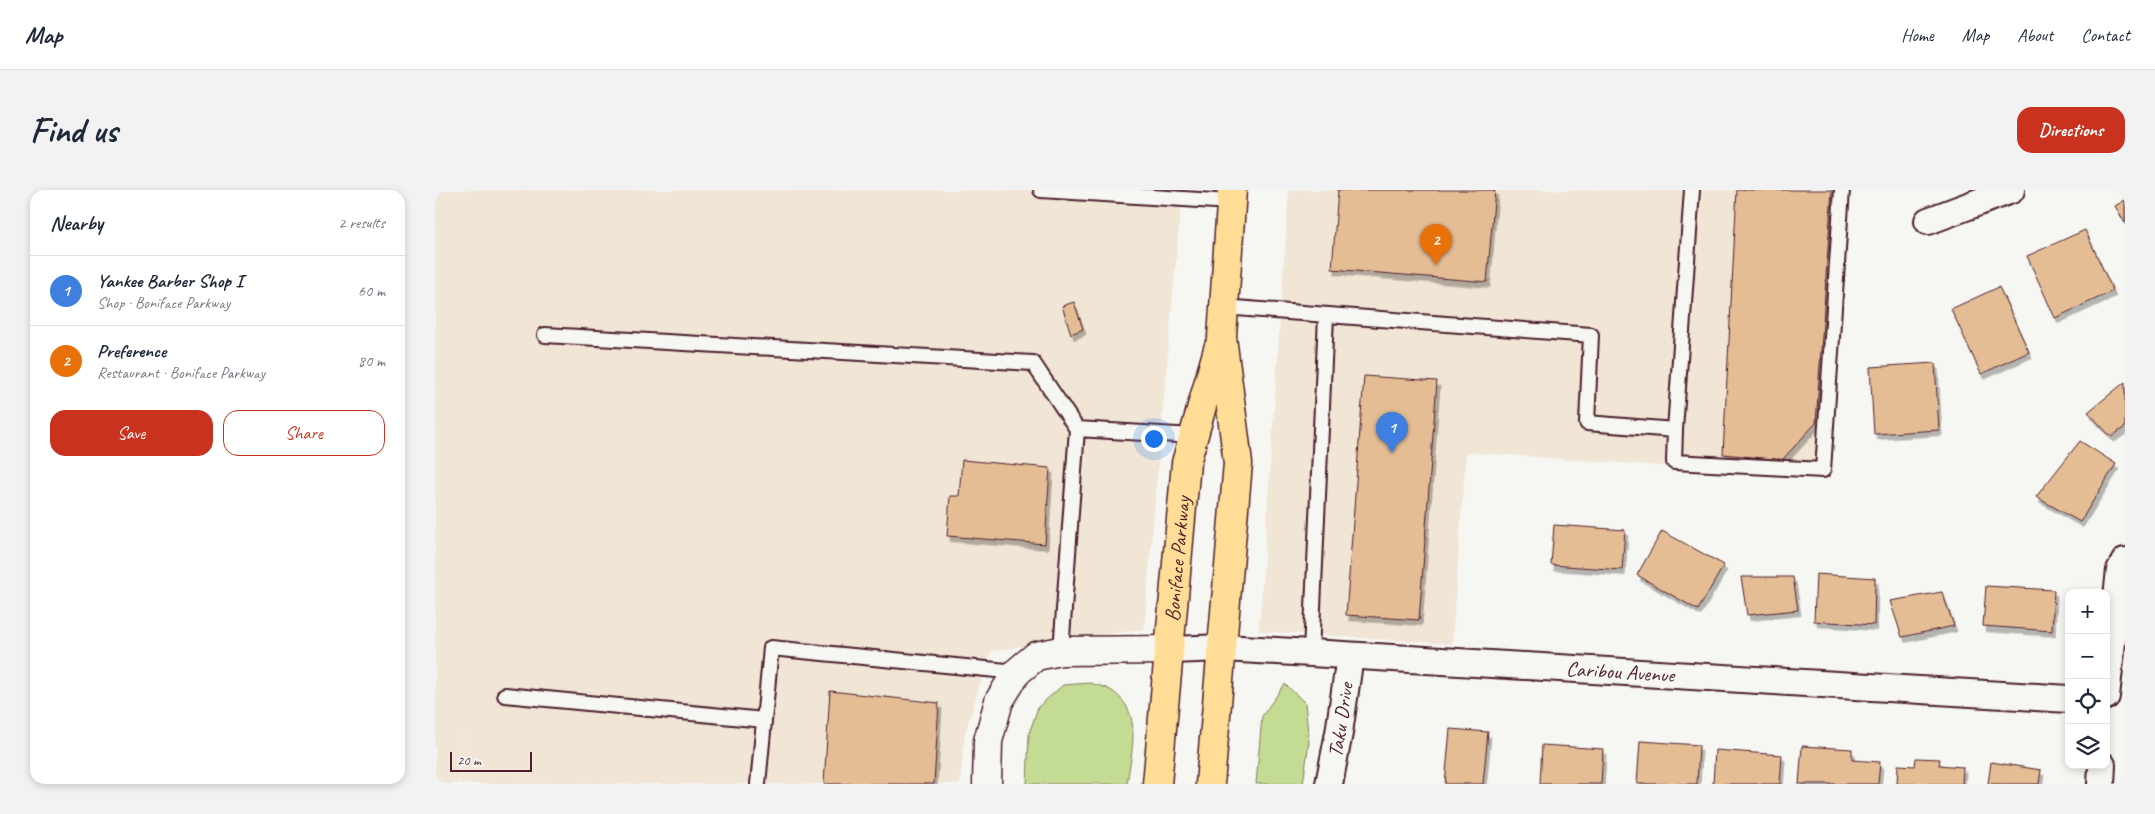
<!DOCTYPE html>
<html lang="en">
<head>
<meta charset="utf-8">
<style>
	:root { --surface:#fff; --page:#f2f2f3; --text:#1f2937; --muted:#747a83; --line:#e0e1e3; --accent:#c8321e }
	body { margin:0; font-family:Caveat,sans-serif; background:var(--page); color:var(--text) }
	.controls { position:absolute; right:15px; bottom:15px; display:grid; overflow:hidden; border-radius:10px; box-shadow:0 2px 8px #0003 }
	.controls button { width:45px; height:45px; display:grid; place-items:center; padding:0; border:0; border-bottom:1px solid var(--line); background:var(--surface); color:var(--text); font:25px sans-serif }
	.scale { position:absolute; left:15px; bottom:12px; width:82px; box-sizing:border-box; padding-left:5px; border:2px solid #4a1f2b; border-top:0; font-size:14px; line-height:18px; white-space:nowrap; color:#4a1f2b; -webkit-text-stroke:4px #f6f6f2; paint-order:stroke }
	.you { position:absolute; left:718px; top:248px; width:18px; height:18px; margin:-12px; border:4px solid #fff; border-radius:50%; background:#1a73e8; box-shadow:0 0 0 8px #1a73e833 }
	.badge { display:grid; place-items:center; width:32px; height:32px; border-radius:50%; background:var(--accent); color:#fff; font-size:16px; font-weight:700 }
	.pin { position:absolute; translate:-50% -41px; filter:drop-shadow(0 1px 2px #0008) }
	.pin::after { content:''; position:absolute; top:26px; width:18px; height:15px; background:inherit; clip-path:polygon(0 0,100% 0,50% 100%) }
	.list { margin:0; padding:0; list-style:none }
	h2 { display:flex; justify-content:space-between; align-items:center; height:65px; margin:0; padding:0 20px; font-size:21px }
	h2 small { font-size:16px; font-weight:400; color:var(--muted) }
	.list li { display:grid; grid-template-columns:32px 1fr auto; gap:15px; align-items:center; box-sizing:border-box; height:70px; padding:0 20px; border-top:1px solid var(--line) }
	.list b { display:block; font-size:19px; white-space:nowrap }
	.list p { margin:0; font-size:16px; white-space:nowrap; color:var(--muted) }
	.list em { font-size:16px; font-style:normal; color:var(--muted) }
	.actions { display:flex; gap:10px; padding:15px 20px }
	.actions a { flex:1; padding:11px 0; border:1px solid var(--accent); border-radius:15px; text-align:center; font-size:18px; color:var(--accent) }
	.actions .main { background:var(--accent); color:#fff }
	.icon { flex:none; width:28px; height:28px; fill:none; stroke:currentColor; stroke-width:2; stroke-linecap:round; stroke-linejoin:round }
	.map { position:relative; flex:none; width:1690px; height:594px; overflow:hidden; border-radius:15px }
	header { display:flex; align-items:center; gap:30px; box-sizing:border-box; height:70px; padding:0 25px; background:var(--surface); border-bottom:1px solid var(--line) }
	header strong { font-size:24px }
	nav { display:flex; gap:28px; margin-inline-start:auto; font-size:18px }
	.intro { display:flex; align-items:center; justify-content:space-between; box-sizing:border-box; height:120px; padding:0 30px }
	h1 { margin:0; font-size:35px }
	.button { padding:12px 22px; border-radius:15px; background:var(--accent); color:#fff; font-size:18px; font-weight:700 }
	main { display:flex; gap:30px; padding:0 30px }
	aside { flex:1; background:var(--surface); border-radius:15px; box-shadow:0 2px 8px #0003 }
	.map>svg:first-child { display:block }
	.built { fill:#f1e5d6 }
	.green { fill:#c3db92; stroke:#867d5e }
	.building { fill:#e5bd95; stroke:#4a1f2b; filter:url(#shadow) }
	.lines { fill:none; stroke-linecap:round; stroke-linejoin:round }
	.service-casing { stroke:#4a1f2b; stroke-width:18 }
	.minor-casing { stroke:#4a1f2b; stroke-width:30 }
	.tertiary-casing { stroke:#4a1f2b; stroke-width:31 }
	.primary-casing { stroke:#4a1f2b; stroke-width:31 }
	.service { stroke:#f6f6f2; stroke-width:14 }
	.minor { stroke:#f6f6f2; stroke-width:26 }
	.tertiary { stroke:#f6f6f2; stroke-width:28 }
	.primary { stroke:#ffdd96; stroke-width:28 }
	.labels { text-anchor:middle; stroke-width:5; stroke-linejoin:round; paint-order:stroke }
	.street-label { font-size:21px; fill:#4a1f2b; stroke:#f6f6f2 }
</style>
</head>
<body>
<header>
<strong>Map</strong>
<nav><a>Home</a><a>Map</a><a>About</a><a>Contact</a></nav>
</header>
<div class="intro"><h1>Find us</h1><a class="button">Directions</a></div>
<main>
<aside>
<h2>Nearby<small>2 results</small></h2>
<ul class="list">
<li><span class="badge" style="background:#3f7fe0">1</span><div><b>Yankee Barber Shop I</b><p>Shop · Boniface Parkway</p></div><em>60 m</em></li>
<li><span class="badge" style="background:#e8710a">2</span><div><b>Preference</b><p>Restaurant · Boniface Parkway</p></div><em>80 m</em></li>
</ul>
<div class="actions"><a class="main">Save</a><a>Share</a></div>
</aside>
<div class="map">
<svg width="1690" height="594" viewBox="0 0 1690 594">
	<defs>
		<filter id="shadow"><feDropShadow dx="3" dy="5.5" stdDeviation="0" flood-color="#0004"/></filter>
	</defs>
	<rect width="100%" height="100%" fill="#f6f6f2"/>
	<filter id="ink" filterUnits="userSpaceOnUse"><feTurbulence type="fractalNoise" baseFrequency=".02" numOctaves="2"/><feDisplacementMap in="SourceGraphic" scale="10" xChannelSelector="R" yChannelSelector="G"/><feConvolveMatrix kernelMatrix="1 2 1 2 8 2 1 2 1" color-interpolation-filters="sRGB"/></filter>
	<g filter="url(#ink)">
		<path class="built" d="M 0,0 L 747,0 L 709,439 L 556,461 L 530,542 L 525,594 L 25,594 L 28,537 L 24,594 L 0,594 Z
			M 854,0 L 1402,0 L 1382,287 L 1031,262 L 1017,454 L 824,441 Z"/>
		<path class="green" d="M 655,493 C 662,495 671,497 677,501 C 709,522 696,563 692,594 L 592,594 L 594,544 L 603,517 L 628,495 Z
			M 850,494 L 870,513 L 874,552 L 868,594 L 821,594 L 827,526 Z"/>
		<path class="building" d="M 903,0 L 1060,0 L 1052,92 L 897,79 Z
			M 1302,0 L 1397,0 L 1381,233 L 1347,270 L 1288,264 Z
			M 1690,10 L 1690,33 L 1680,16 Z
			M 1650,40 L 1678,101 L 1620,128 L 1592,66 Z
			M 1564,97 L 1594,162 L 1546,184 L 1516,119 Z
			M 639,112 L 648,139 L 636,144 L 627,116 Z
			M 1500,173 L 1504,240 L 1439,244 L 1435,177 Z
			M 929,186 L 1002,191 L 984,430 L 911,425 Z
			M 1690,192 L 1690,237 L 1676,247 L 1653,222 Z
			M 1645,251 L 1681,274 L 1645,332 L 1601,307 Z
			M 527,270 L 615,278 L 610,354 L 512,346 L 515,306 L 524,306 Z
			M 1119,335 L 1190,340 L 1187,380 L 1116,375 Z
			M 1227,341 L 1289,375 L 1263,420 L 1202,385 Z
			M 1381,384 L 1440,388 L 1439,435 L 1379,431 Z
			M 1306,387 L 1358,387 L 1363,420 L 1312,425 Z
			M 1551,396 L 1619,400 L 1617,441 L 1548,436 Z
			M 1507,402 L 1519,436 L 1467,447 L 1455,411 Z
			M 395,501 L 504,513 L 499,594 L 389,594 Z
			M 1015,539 L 1053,542 L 1048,594 L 1010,594 Z
			M 1205,551 L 1264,555 L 1262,594 L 1202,594 Z
			M 1107,555 L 1168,559 L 1166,594 L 1105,594 Z
			M 1367,556 L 1417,559 L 1417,570 L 1445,572 L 1443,594 L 1364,594 Z
			M 1280,560 L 1347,565 L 1345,594 L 1278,594 Z
			M 1481,568 L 1505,569 L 1504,575 L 1528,577 L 1527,594 L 1462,594 L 1463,575 L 1480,576 Z
			M 1556,572 L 1606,580 L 1604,594 L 1553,594 Z"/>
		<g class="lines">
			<g class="service-casing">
				<path id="service" d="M 606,0 L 796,12
					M 788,117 L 1156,145 L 1152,233 L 1240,240 L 1257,0
					M 110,145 L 598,173 L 642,239 L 759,246
					M 1240,240 L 1239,272 L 1388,280 L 1407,0
					M 626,461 L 642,239
					M 876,463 L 891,126
					M 70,505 L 329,530
					M 323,594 L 336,458 L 582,482"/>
			</g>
			<g class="minor-casing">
				<g id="minor">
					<path d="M 1493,31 L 1576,0"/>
					<path id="s1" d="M 736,460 L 788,458 L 876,463 L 1634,509"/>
					<path d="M 1671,506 L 1685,380 L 1690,371"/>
					<path id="s2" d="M 894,594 L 904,543 L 915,466"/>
					<path d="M 1666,594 L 1667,575"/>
				</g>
			</g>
			<g class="tertiary-casing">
				<path id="tertiary" d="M 552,594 L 553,551 L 564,511 L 582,482 L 601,466 L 626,461 L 736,460"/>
			</g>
			<g class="primary-casing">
				<g id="primary">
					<path id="s3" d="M 722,594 L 751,273 L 783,159"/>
					<path d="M 775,594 L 803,273 L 787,147 L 797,0"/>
				</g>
			</g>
			<use href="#service" class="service"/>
			<use href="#minor" class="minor"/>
			<use href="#tertiary" class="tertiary"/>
			<use href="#primary" class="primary"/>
		</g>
	</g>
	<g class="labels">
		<g class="street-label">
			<text dy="7" stroke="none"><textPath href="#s3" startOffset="226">Boniface Parkway</textPath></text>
			<text dy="7" stroke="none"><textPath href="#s1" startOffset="450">Caribou Avenue</textPath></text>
			<text dy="7" stroke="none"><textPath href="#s2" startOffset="65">Taku Drive</textPath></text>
		</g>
	</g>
</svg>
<div class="controls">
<button>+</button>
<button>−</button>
<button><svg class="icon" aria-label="locate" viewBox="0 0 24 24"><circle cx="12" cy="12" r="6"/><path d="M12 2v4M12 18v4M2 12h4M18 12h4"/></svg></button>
<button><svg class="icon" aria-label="layers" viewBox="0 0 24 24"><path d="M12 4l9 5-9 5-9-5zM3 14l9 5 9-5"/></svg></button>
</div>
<div class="scale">20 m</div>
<div class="you"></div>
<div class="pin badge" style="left:957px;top:263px;background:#3f7fe0">1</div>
<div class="pin badge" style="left:1001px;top:75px;background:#e8710a">2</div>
</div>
</main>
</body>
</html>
